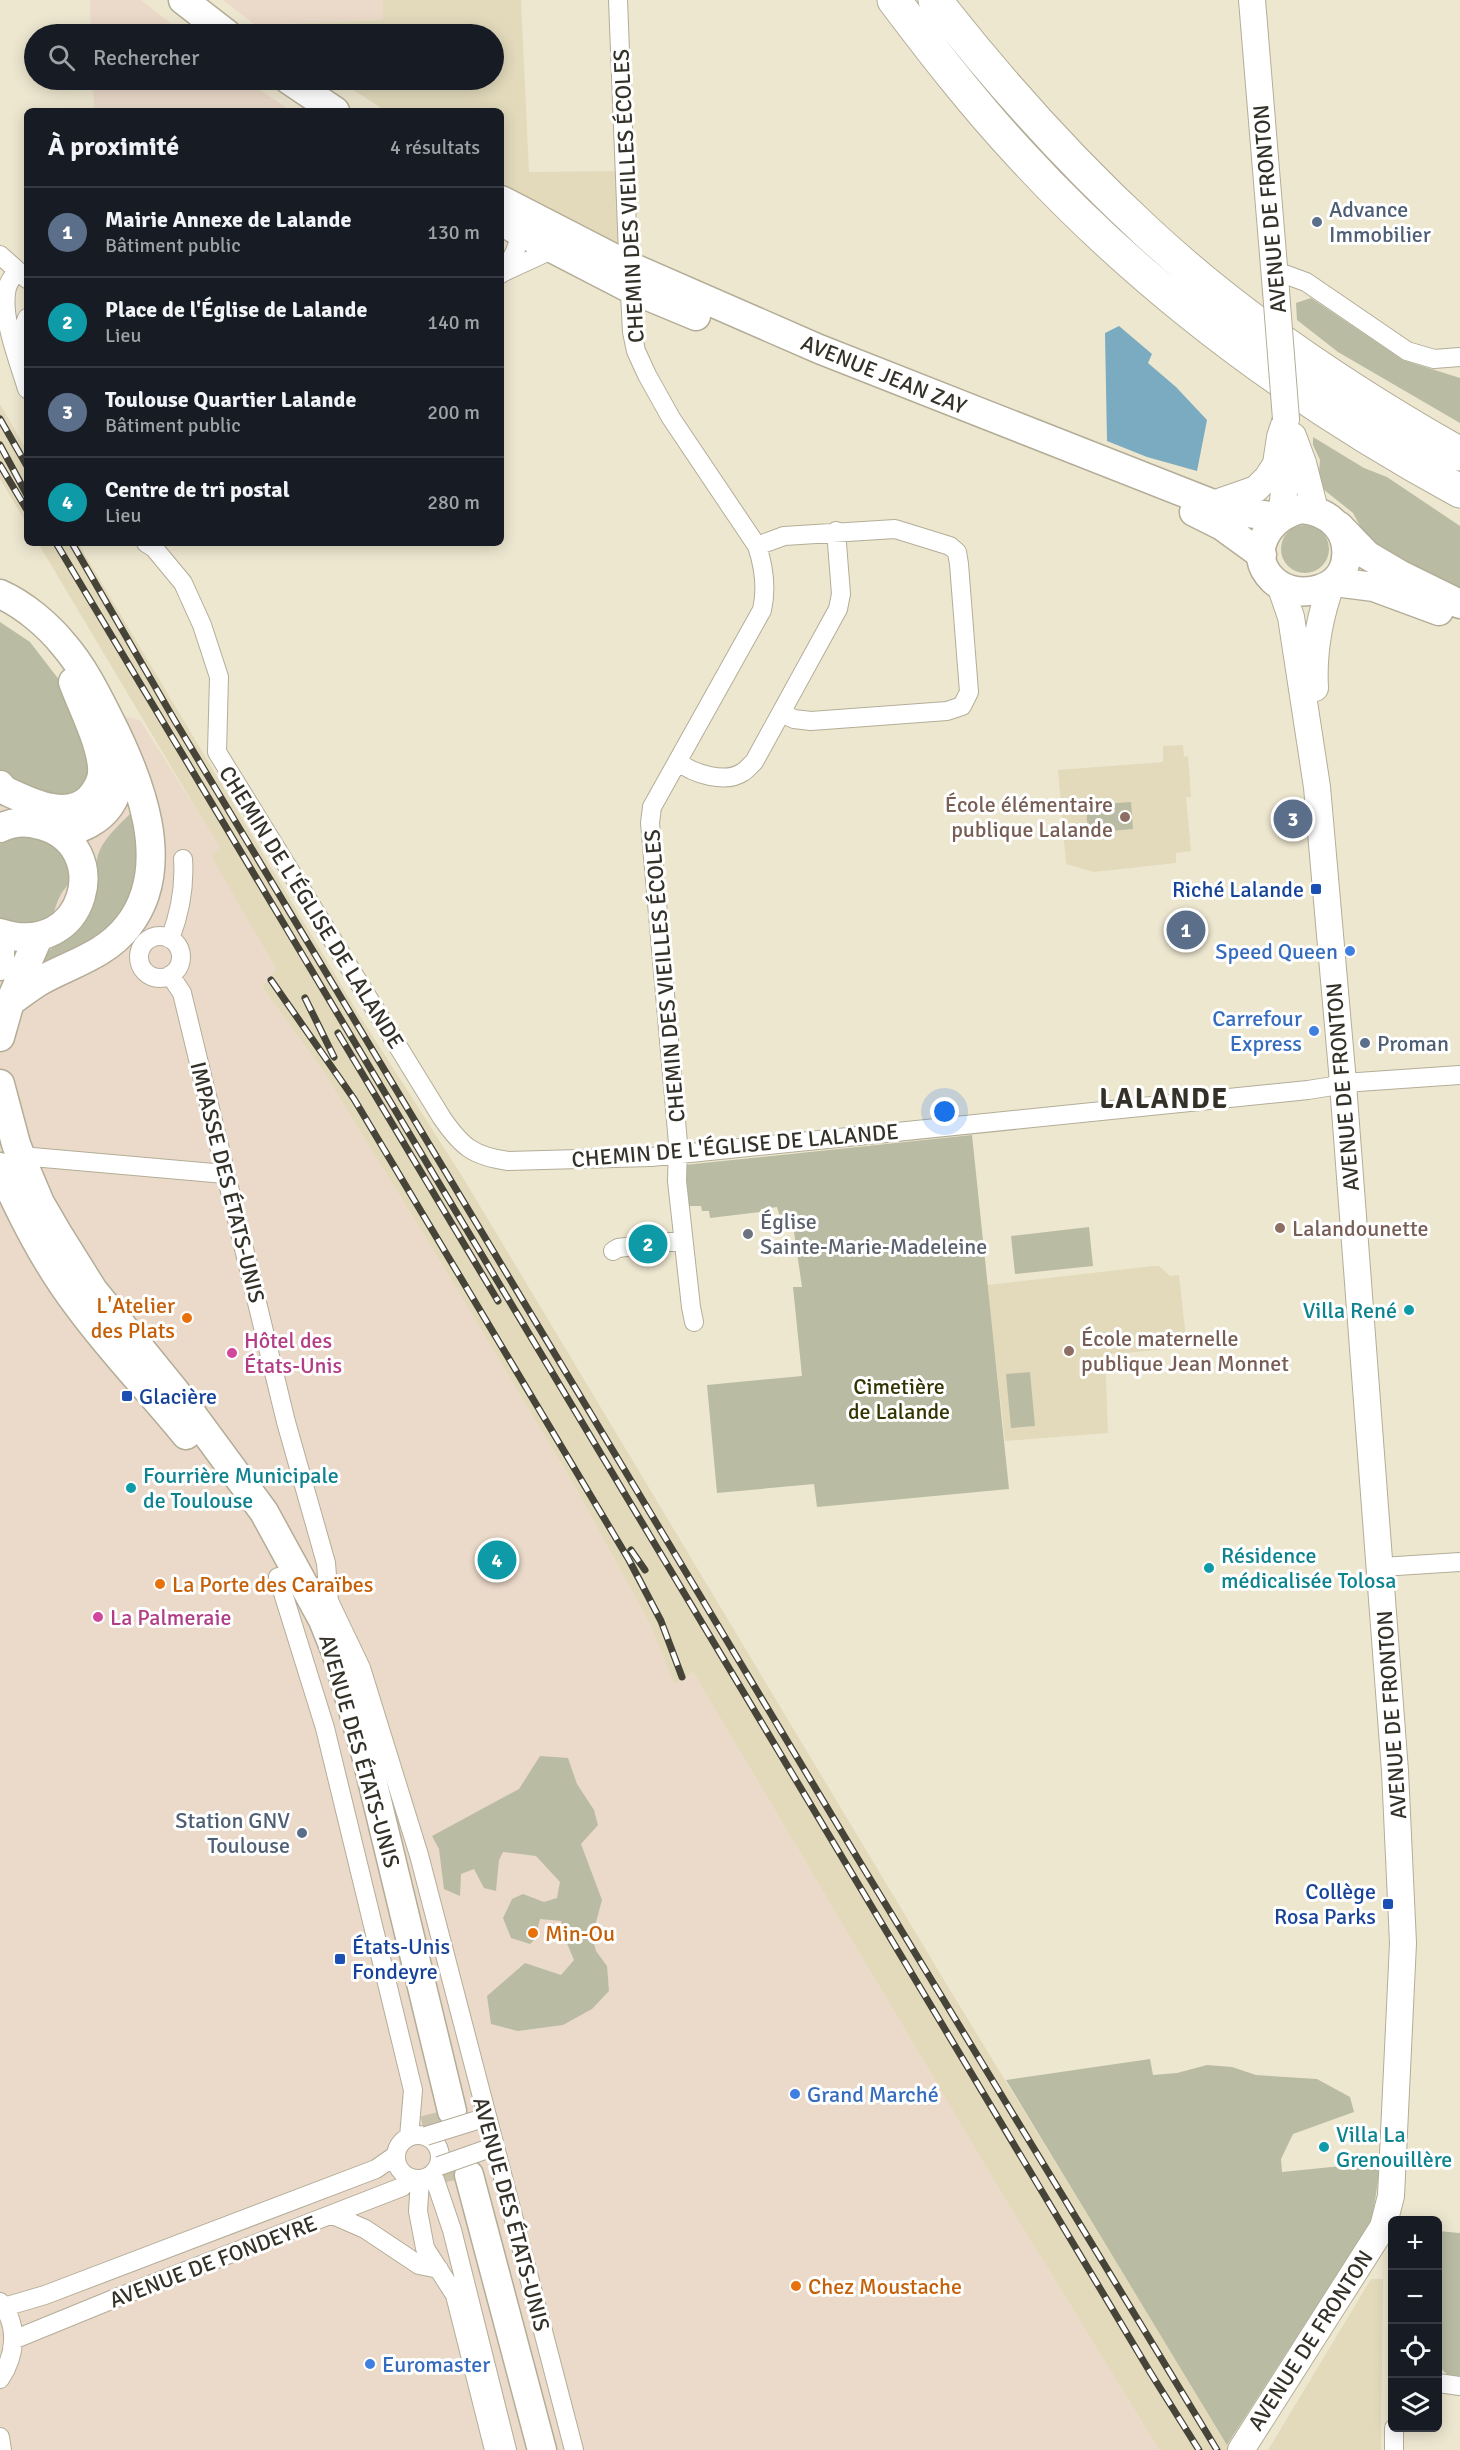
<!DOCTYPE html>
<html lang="fr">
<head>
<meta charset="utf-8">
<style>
	:root { --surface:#171b24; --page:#20242c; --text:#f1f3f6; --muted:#9ea1a6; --line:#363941; --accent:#db2777 }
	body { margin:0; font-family:Signika,sans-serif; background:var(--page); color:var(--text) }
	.controls { position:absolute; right:18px; bottom:18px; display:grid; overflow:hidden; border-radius:9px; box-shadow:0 3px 15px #0003 }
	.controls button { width:54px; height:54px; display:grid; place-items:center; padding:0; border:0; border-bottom:2px solid var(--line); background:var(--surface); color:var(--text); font:30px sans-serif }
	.you { position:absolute; left:945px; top:1112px; width:21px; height:21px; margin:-15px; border:4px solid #fff; border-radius:50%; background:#1a73e8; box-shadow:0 0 0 9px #1a73e833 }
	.badge { display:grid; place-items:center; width:39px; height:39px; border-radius:50%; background:var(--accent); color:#fff; font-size:20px; font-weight:700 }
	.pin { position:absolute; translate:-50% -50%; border:3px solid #fff; box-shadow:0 2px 6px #0006 }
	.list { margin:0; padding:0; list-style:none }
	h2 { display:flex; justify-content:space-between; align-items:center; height:78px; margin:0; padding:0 24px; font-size:26px }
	h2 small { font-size:20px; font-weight:400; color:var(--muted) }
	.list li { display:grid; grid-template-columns:39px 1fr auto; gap:18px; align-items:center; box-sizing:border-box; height:90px; padding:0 24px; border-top:2px solid var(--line) }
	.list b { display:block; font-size:22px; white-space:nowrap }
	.list p { margin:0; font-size:20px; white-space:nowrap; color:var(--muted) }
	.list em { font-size:20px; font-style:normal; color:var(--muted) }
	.icon { flex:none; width:33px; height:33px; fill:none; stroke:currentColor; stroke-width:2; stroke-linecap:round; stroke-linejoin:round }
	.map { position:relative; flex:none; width:1460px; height:2450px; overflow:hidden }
	.search { position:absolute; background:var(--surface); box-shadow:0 3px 15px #0003; left:24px; top:24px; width:480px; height:66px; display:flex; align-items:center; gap:15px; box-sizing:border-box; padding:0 21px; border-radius:33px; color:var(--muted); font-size:22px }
	.panel { position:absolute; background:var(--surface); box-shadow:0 3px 15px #0003; left:24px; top:108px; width:480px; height:438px; border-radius:9px }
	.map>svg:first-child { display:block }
	.built { fill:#e3dabc }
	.industrial { fill:#ebdac9 }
	.green { fill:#b9bca2 }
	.water { fill:#7babc0 }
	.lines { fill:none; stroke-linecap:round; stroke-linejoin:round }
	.primary-tunnel { stroke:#c9c3ae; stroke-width:28; stroke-dasharray:28 14; stroke-linecap:butt }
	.street-casing { stroke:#b3ad98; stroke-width:20 }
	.secondary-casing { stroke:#b3ad98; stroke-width:28 }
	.primary-casing { stroke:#b3ad98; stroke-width:31 }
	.highway-casing { stroke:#b3ad98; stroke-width:35 }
	.street { stroke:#fff; stroke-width:18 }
	.secondary { stroke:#fff; stroke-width:26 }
	.primary { stroke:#fff; stroke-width:28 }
	.highway { stroke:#fff; stroke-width:33 }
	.rail-casing { stroke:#464339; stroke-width:7 }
	.rail { stroke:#fff; stroke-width:4.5; stroke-dasharray:14; stroke-linecap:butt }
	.street-bridge-casing { stroke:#b3ad98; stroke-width:20; stroke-linecap:butt }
	.secondary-bridge-casing { stroke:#b3ad98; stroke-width:28; stroke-linecap:butt }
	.street-bridge { stroke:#fff; stroke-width:18 }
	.secondary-bridge { stroke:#fff; stroke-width:26 }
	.service-dot { fill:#5c6f8a; stroke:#fff; stroke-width:2 }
	.education-dot { fill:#8d6e63; stroke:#fff; stroke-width:2 }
	.transit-dot { fill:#1a4fb4; stroke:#fff; stroke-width:2 }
	.shop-dot { fill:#3f7fe0; stroke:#fff; stroke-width:2 }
	.worship-dot { fill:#6b7280; stroke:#fff; stroke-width:2 }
	.culture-dot { fill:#0f9aa8; stroke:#fff; stroke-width:2 }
	.food-dot { fill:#e8710a; stroke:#fff; stroke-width:2 }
	.hotel-dot { fill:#d1479c; stroke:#fff; stroke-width:2 }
	.labels { text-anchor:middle; stroke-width:6; stroke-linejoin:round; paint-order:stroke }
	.street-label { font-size:22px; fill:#333128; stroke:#fff }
	.service-label { font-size:22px; fill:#4e5e75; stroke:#fff; text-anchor:start }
	.education-label { font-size:22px; fill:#785e54; stroke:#fff; text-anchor:start }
	.transit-label { font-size:22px; fill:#164399; stroke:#fff; text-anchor:end }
	.shop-label { font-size:22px; fill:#366cbe; stroke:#fff; text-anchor:end }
	.worship-label { font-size:22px; fill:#5b616d; stroke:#fff; text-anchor:start }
	.food-label { font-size:22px; fill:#c56008; stroke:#fff; text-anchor:start }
	.culture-label { font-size:22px; fill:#0d838f; stroke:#fff; text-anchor:start }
	.hotel-label { font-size:22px; fill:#b23c85; stroke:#fff; text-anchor:start }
	.park-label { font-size:22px; fill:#333500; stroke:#fff }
	.district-label { font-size:28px; font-weight:bold; letter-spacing:1.5px; fill:#333128; stroke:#fff }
</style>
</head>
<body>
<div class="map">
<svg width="1460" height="2450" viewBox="0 0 1460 2450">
	<rect width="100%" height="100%" fill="#eee7d0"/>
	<path class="built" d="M 383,0 L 521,0 L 529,172 L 618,171 L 621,243 L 618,247 L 501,185 L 501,111 L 386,111 L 338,80 L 494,80 L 494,34 L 269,34 L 255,25 L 383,20 Z
		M 0,404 L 27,451 L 27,524 L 0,479 Z
		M 38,543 L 78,543 L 358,1013 L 462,1176 L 953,1995 L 1231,2450 L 1159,2450 L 1004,2197 L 693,1672 L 674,1685 L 651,1626 L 571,1480 L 443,1266 L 321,1068 L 262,987 L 276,969 L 210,855 L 219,847 Z
		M 1183,745 L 1184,757 L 1188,756 L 1191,797 L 1186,797 L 1191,851 L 1176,853 L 1176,863 L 1094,872 L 1066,864 L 1058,770 L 1163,762 L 1163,746 Z
		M 1153,1266 L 1159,1266 L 1170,1276 L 1179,1275 L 1187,1347 L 1105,1355 L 1108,1433 L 1005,1441 L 987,1285 Z
		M 1371,2279 L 1383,2279 L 1381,2450 L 1268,2450 Z"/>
	<path class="industrial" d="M 90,0 L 141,0 L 184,34 L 91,34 Z
		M 223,0 L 383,0 L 383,20 L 255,25 Z
		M 93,80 L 246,80 L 291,111 L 94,111 Z
		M 0,691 L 140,720 L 220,847 L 211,856 L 276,969 L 262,987 L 321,1068 L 443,1266 L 571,1480 L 651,1626 L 674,1684 L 693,1672 L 1004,2197 L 1159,2450 L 0,2450 Z"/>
	<path class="green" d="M 1311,298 L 1403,360 L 1460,378 L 1460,423 L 1338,352 L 1297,320 L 1296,303 Z
		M 1313,437 L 1364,468 L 1387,477 L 1460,526 L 1460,589 L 1403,561 L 1375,545 L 1364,533 L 1353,513 L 1318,485 L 1320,460 L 1313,445 Z
		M1281 549a24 24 0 1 1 48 0a24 24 0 1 1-48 0Z
		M 0,622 L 30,642 L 70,694 L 92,753 L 85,790 L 50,802 L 0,774 Z
		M 1131,802 L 1133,829 L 1088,833 L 1086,805 Z
		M 139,805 L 143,819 L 131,913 L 43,975 L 39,962 C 52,943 73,938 86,919 C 99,899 92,876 98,855 C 104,836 126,819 139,805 Z
		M 22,836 C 54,839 66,852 70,883 C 60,892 56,904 53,916 C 37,925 17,928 0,918 L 0,844 L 8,839 Z
		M 972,1135 L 1009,1489 L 817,1507 L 814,1484 L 717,1493 L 707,1385 L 802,1376 L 793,1287 L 802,1287 L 792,1218 L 779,1214 L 777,1207 L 761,1209 L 760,1212 L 710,1218 L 709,1211 L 702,1211 L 701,1206 L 689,1206 L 684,1165 Z
		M 1089,1227 L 1093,1266 L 1015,1274 L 1011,1236 Z
		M 1030,1372 L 1035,1426 L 1011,1428 L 1006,1374 Z
		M 540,1756 L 568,1758 L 577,1784 L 594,1810 L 598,1825 L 581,1844 L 602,1900 L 592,1937 L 596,1951 L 607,1966 L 609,1991 L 592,2009 L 563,2025 L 518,2031 L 491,2024 L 487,1996 L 525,1963 L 561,1975 L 574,1960 L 566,1941 L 561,1921 L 540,1919 L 535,1939 L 530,1944 L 511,1938 L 503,1918 L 512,1899 L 523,1894 L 544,1902 L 557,1898 L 560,1882 L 536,1856 L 503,1852 L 499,1860 L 496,1891 L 484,1888 L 474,1869 L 461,1874 L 460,1896 L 444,1889 L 439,1849 L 432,1836 L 519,1789 Z
		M 1150,2059 L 1153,2075 L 1177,2073 L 1207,2065 L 1232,2067 L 1256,2075 L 1317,2079 L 1350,2097 L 1354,2112 L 1293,2134 L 1281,2159 L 1282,2172 L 1381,2162 L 1372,2220 L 1227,2445 L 1006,2080 Z
		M 1438,2231 L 1460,2233 L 1460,2378 L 1450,2377 L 1438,2366 Z"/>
	<path class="water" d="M 1119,326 L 1152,354 L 1148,363 L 1176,387 L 1207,420 L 1197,471 L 1147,457 L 1107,441 L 1105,333 Z"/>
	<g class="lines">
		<path class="primary-tunnel" d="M 434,2113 L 452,2182"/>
		<g class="street-casing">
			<path id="street" d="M 618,0 L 628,254 L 632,332 L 636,351 L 647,375 L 671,418 L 757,546 C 764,567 767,588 762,610 L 652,807 L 650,823 L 678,1143 L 677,1181 L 691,1307 L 694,1322
				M 0,255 L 27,279
				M 17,271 C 13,276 9,281 7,288 C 0,315 19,362 27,389
				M 504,272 L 545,253 L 558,252
				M 1274,273 L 1284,274 L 1306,282 L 1407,351 L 1434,359 L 1460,357
				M 501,274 C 513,260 520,242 522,224
				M 16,349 L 27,318
				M 146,543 L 154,548 L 183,583 L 202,625 L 219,677 L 217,752 L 442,1118 C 462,1147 473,1156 508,1161 L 651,1157 L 1308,1090 L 1358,1082 L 1460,1075
				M 757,546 L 784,536 L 895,529 L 950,546 L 957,552 L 959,564 L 969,692 L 962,706 L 947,711 L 811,721 L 794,719 L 781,713
				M 679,762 C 693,774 726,784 743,772 C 747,770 750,765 754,762 L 838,609 L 841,594 L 836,531
				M139 957a21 21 0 1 1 42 0a21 21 0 1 1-42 0Z
				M 170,939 C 180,913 185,887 183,859
				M 170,975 L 182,993 L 286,1422 L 326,1563 L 329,1601 L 361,1668 L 419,1855 L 574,2450
				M 21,1156 L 225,1174
				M 613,1251 L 618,1248 L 683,1240
				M 1381,1567 L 1460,1562
				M 278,1577 L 325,1728 L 413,2090 L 409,2137
				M396 2157a22 22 0 1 1 44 0a22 22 0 1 1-44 0Z
				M 433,2174 L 452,2230 L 507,2450
				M 420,2180 L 418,2211 L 425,2248 L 455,2295 L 494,2450
				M 333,2215 L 365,2229 L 419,2265 L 439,2269
				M 0,2302 C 19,2325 16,2355 0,2379
				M 4,2307 L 45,2295 L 376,2169 L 396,2155
				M 13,2340 L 111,2300 L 402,2187 L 410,2178
				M 1438,2383 L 1460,2386
				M 0,2437 L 2,2450
				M 1394,2450 L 1394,2428"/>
		</g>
		<g class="secondary-casing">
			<path id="secondary" d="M 1252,0 L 1276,291
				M 1293,436 L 1303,463 L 1315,510
				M 1213,504 L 1256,489 L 1267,478 L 1276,464 L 1280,437 L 1286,419
				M 1281,516 L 1286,477 L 1287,449
				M 1315,688 C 1313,652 1319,619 1331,585
				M 1241,2450 L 1383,2227 L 1391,2196 L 1403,1943 L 1395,1771 L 1342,1071 L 1317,787 L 1291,617 L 1280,585"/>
		</g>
		<g class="primary-casing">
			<path id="primary" d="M 183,0 L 227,34
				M 289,80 L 335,111
				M 501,200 L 629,266 L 819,349 L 1213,504 L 1233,511 L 1278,517
				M 513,228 L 631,289 L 696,316
				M 1301,509 C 1331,511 1352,533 1345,564 C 1337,593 1294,600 1273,580 C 1245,553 1269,516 1301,509 Z
				M 1194,512 L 1222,526 L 1262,555
				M 1339,526 L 1367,555 L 1401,575 L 1460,604
				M 1335,582 L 1374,587 L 1439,611
				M 0,594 C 23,604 48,625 64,645 C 83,667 96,693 109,719 C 139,778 175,866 128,926 C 106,955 70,964 40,981 C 30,987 20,995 10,1002
				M 0,785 L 4,790 C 28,801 67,822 90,798 C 96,791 101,783 102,774 C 104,748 82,707 73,682
				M 0,828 C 12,822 27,821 40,825 C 115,844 87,961 0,933
				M 59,833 C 104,827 132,793 112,749
				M 0,950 L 0,966
				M 0,1037 L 10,1002 L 38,938
				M 0,1084 L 16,1144 L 26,1170 L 40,1203 L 58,1234 L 93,1290 L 175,1391 L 264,1512 L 323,1620 L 337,1655 L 366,1755 L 452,2111
				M 0,1167 C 22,1216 46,1264 79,1307 C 112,1352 151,1392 186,1435
				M 469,2175 L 542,2450"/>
		</g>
		<g class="highway-casing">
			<path id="highway" d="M 894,0 C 934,53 975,106 1021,155 C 1146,291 1298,403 1460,491
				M 935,0 C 999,82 1070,161 1146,231 C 1240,319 1349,391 1460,454"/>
		</g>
		<use href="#street" class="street"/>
		<use href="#secondary" class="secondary"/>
		<use href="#primary" class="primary"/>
		<use href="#highway" class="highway"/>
		<g class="rail-casing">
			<path id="rail" d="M 0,419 L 27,466
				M 0,445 L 27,495
				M 0,465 L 27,510
				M 56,543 L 1150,2372 L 1199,2450
				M 72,543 L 175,721 L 858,1859 L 1217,2450
				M 271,980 L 354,1099 L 629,1560 L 661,1621 L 682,1677
				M 305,998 L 334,1057
				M 338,1033 L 498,1301
				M 631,1550 L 645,1570"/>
		</g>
		<use href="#rail" class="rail"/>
		<g class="street-bridge-casing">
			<path id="street-bridge" d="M 426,2136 L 487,2117
				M 439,2166 L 496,2146"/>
		</g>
		<g class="secondary-bridge-casing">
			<path id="secondary-bridge" d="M 1276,291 L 1286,419"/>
		</g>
		<use href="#street-bridge" class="street-bridge"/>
		<use href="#secondary-bridge" class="secondary-bridge"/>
	</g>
	<g class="service-dot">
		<circle cx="1317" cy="222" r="6"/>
		<circle cx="1365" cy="1043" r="6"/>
		<circle cx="302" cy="1833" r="6"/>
	</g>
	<g class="education-dot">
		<circle cx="1125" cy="817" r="6"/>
		<circle cx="1280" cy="1228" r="6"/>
		<circle cx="1069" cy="1351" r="6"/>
	</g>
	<g class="transit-dot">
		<rect x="1310" y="883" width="12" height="12" rx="3"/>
		<rect x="121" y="1390" width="12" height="12" rx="3"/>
		<rect x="1382" y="1898" width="12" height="12" rx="3"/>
		<rect x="334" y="1953" width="12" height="12" rx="3"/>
	</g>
	<g class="shop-dot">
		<circle cx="1350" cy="951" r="6"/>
		<circle cx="1314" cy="1031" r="6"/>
		<circle cx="795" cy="2094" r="6"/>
		<circle cx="370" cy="2364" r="6"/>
	</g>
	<circle class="worship-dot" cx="748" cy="1234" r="6"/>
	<g class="culture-dot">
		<circle cx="1409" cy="1310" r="6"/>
		<circle cx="131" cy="1488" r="6"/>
		<circle cx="1209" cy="1568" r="6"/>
		<circle cx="1324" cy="2147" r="6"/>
	</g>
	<g class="food-dot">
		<circle cx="187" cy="1318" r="6"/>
		<circle cx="160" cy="1584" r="6"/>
		<circle cx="533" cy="1933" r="6"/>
		<circle cx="796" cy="2286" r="6"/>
	</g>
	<g class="hotel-dot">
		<circle cx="232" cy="1353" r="6"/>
		<circle cx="98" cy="1617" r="6"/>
	</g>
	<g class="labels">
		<g class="street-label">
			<text transform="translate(628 196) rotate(-93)" y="8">CHEMIN DES VIEILLES ÉCOLES</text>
			<text transform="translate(1269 209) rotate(-95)" y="8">AVENUE DE FRONTON</text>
			<text transform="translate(884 374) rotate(22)" y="8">AVENUE JEAN ZAY</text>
			<text transform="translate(312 907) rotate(58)" y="8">CHEMIN DE L'ÉGLISE DE LALANDE</text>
			<text transform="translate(664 976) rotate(-95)" y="8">CHEMIN DES VIEILLES ÉCOLES</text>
			<text transform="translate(1342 1087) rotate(-95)" y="8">AVENUE DE FRONTON</text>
			<text transform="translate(735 1145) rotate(-5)" y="8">CHEMIN DE L'ÉGLISE DE LALANDE</text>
			<text transform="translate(228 1182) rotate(76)" y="8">IMPASSE DES ÉTATS-UNIS</text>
			<text transform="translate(1391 1715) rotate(-94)" y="8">AVENUE DE FRONTON</text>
			<text transform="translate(360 1751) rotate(74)" y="8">AVENUE DES ÉTATS-UNIS</text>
			<text transform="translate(512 2214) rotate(75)" y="8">AVENUE DES ÉTATS-UNIS</text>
			<text transform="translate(213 2261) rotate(-21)" y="8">AVENUE DE FONDEYRE</text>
			<text transform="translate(1310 2340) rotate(-57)" y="8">AVENUE DE FRONTON</text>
		</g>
		<g class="service-label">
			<text x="1329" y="217">Advance<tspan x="1329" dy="25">Immobilier</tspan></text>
			<text x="1377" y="1051">Proman</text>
			<text x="290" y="1828" text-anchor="end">Station GNV<tspan x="290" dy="25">Toulouse</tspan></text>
		</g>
		<g class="education-label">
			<text x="1113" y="812" text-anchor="end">École élémentaire<tspan x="1113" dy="25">publique Lalande</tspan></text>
			<text x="1292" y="1236">Lalandounette</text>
			<text x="1081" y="1346">École maternelle<tspan x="1081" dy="25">publique Jean Monnet</tspan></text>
		</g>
		<g class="transit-label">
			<text x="1304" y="897">Riché Lalande</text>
			<text x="139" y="1404" text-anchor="start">Glacière</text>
			<text x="1376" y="1899">Collège<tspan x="1376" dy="25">Rosa Parks</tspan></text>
			<text x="352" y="1954" text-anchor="start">États-Unis<tspan x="352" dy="25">Fondeyre</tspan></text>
		</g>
		<g class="shop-label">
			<text x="1338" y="959">Speed Queen</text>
			<text x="1302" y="1026">Carrefour<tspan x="1302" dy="25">Express</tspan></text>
			<text x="807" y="2102" text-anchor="start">Grand Marché</text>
			<text x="382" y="2372" text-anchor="start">Euromaster</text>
		</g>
		<g class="worship-label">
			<text x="760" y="1229">Église<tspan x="760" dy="25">Sainte-Marie-Madeleine</tspan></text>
		</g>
		<g class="food-label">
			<text x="175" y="1313" text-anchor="end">L'Atelier<tspan x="175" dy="25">des Plats</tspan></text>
			<text x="172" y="1592">La Porte des Caraïbes</text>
			<text x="545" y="1941">Min-Ou</text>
			<text x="808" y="2294">Chez Moustache</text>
		</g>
		<g class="culture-label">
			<text x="1397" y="1318" text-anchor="end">Villa René</text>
			<text x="143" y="1483">Fourrière Municipale<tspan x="143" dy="25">de Toulouse</tspan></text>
			<text x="1221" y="1563">Résidence<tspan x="1221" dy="25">médicalisée Tolosa</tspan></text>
			<text x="1336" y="2142">Villa La<tspan x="1336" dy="25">Grenouillère</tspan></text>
		</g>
		<g class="hotel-label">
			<text x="244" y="1348">Hôtel des<tspan x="244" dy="25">États-Unis</tspan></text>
			<text x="110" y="1625">La Palmeraie</text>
		</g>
		<g class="park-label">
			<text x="899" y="1394">Cimetière<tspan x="899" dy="25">de Lalande</tspan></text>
		</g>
		<g class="district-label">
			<text x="1164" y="1108">LALANDE</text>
		</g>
	</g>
</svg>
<div class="controls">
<button>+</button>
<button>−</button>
<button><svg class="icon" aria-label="locate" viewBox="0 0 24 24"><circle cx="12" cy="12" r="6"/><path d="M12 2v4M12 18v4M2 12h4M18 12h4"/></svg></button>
<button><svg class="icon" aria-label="layers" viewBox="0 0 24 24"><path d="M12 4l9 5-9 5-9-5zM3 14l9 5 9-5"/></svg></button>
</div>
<div class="you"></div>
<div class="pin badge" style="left:1186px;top:930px;background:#5c6f8a">1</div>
<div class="pin badge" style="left:648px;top:1244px;background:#0f9aa8">2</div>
<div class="pin badge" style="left:1293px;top:819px;background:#5c6f8a">3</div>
<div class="pin badge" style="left:497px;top:1560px;background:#0f9aa8">4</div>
<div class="search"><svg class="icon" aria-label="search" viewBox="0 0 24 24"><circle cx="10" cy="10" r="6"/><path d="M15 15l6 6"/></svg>Rechercher</div>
<section class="panel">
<h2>À proximité<small>4 résultats</small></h2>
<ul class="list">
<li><span class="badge" style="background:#5c6f8a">1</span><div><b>Mairie Annexe de Lalande</b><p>Bâtiment public</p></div><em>130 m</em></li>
<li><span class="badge" style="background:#0f9aa8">2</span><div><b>Place de l'Église de Lalande</b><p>Lieu</p></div><em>140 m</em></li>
<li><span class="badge" style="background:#5c6f8a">3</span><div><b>Toulouse Quartier Lalande</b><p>Bâtiment public</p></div><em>200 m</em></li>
<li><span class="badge" style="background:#0f9aa8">4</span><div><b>Centre de tri postal</b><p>Lieu</p></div><em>280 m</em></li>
</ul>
</section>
</div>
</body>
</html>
